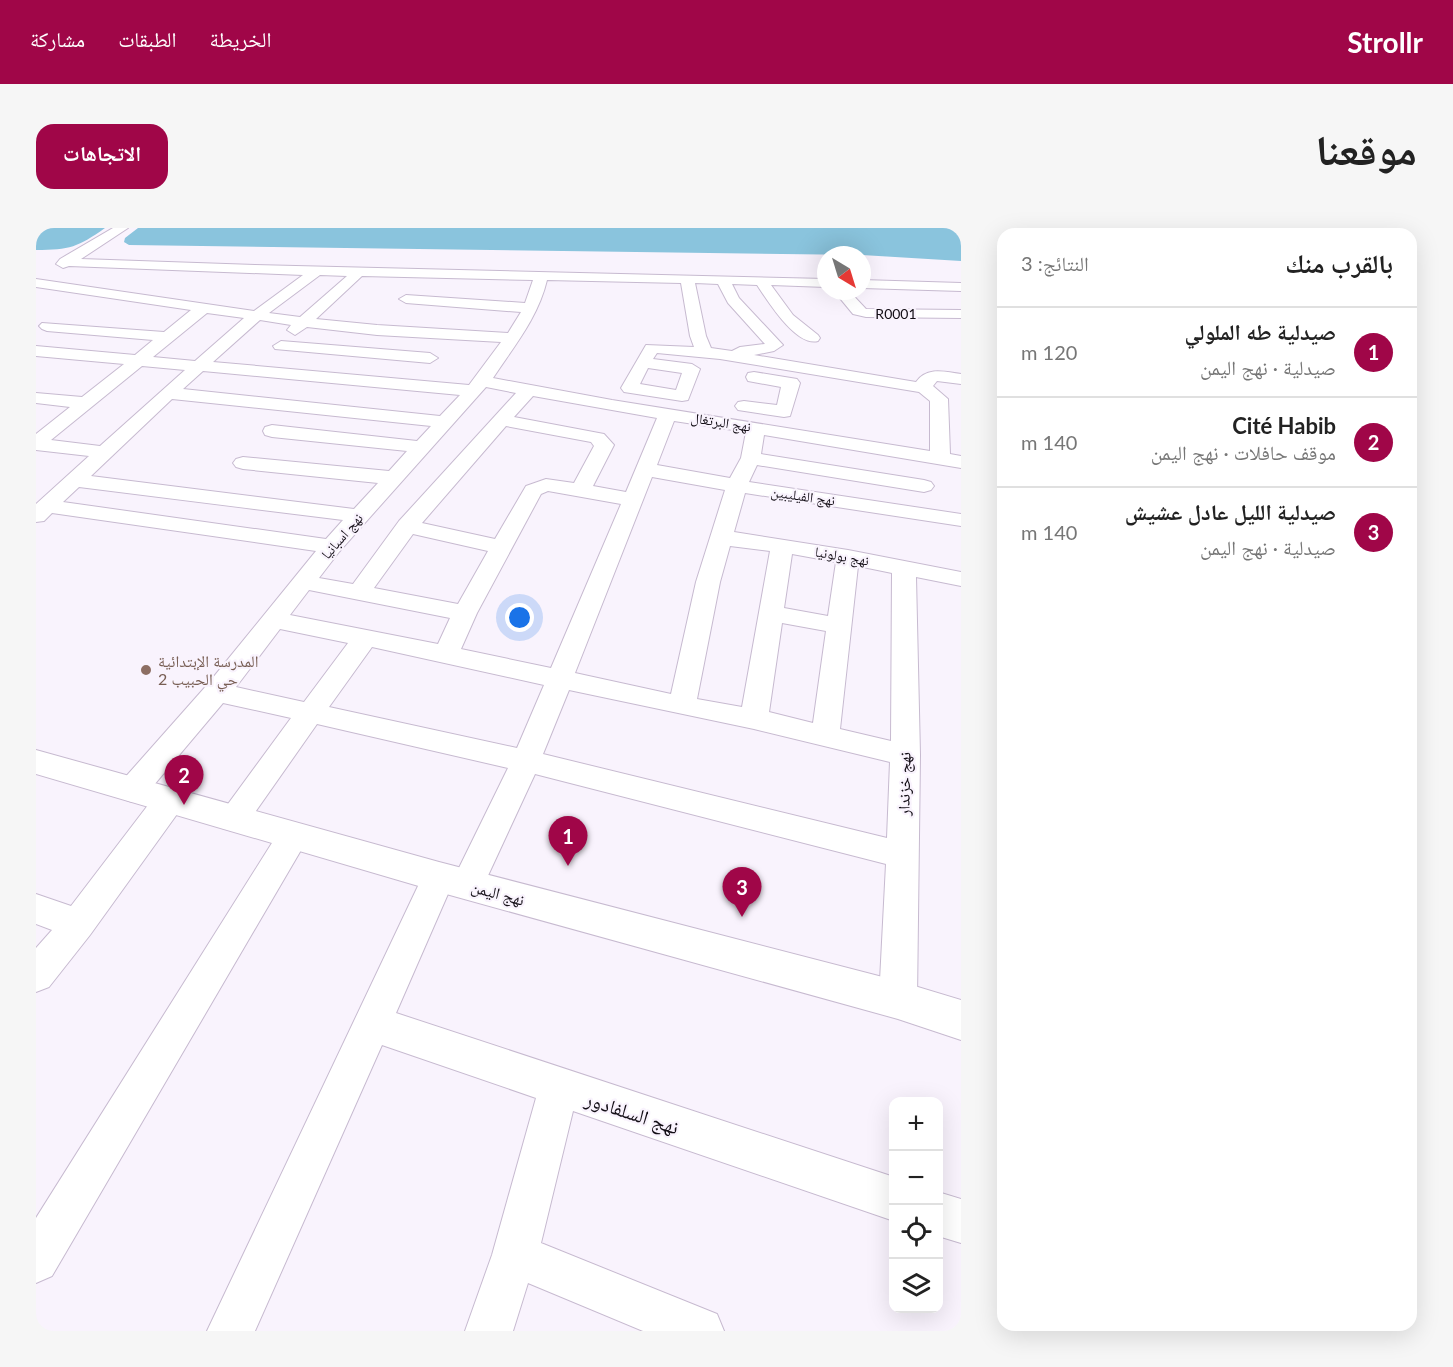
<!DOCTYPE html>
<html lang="ar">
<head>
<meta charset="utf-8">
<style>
	:root { --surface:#fff; --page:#f6f6f6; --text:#222; --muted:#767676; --line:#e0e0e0; --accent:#a00648 }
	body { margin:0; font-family:Lato,"Noto Naskh Arabic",sans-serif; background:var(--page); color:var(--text); direction:rtl }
	.controls { position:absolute; right:18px; bottom:18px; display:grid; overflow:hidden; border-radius:12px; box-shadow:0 6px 24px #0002 }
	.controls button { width:54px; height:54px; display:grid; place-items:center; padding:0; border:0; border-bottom:2px solid var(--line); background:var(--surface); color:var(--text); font:30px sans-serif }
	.compass { position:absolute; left:781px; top:18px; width:54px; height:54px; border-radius:50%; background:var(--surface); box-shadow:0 6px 24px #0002; rotate:142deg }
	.you { position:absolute; left:484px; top:390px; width:21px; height:21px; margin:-15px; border:4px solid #fff; border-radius:50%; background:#1a73e8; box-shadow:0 0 0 9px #1a73e833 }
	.badge { display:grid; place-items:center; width:39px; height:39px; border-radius:50%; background:var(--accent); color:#fff; font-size:20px; font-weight:700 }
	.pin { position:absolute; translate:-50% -50px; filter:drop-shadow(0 2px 3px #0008) }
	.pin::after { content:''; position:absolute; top:32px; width:21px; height:18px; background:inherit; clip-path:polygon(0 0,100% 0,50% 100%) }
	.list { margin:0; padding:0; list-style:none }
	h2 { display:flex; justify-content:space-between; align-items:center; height:78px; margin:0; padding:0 24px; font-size:26px }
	h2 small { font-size:20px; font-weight:400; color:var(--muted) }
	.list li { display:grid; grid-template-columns:39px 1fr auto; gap:18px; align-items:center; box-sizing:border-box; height:90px; padding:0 24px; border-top:2px solid var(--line) }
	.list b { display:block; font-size:22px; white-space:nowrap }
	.list p { margin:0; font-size:20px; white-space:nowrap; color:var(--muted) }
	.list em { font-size:20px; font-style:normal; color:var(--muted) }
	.icon { flex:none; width:33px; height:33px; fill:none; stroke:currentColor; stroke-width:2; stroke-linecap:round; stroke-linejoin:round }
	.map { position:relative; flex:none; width:925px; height:1103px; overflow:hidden; direction:ltr; border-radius:18px }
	header { display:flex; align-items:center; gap:36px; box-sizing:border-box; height:84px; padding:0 30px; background:var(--accent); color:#fff }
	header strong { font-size:28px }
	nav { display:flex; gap:33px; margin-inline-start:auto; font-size:21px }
	.intro { display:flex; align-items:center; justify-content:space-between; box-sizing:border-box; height:144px; padding:0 36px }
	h1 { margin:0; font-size:42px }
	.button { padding:15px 27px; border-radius:18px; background:var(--accent); color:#fff; font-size:21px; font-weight:700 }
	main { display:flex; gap:36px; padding:0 36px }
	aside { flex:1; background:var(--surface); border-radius:18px; box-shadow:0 6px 24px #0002 }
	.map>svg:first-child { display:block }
	.water { fill:#8ac4dd }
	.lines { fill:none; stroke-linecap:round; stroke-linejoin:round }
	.minor-casing { stroke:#c7bad0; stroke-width:2 }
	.major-casing { stroke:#c7bad0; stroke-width:2 }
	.minor { fill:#fff; fill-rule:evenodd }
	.major { fill:#fff; fill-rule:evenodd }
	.education-dot { fill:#8d6e63; stroke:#f9f3fd; stroke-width:2 }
	.labels { text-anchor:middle; stroke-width:4.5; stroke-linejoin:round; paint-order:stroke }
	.far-street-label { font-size:14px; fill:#120d15; stroke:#f9f3fd }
	.education-label { font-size:16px; fill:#785e54; stroke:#f9f3fd; text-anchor:start }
	.street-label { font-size:16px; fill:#120d15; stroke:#f9f3fd }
	.near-street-label { font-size:20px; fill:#120d15; stroke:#f9f3fd }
</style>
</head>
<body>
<header>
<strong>Strollr</strong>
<nav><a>الخريطة</a><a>الطبقات</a><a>مشاركة</a></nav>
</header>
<div class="intro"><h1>موقعنا</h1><a class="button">الاتجاهات</a></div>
<main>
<aside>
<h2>بالقرب منك<small>النتائج: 3</small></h2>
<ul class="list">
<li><span class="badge">1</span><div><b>صيدلية طه الملولي</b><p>صيدلية · نهج اليمن</p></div><em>120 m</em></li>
<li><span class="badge">2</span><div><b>Cité Habib</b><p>موقف حافلات · نهج اليمن</p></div><em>140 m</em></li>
<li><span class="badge">3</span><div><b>صيدلية الليل عادل عشيش</b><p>صيدلية · نهج اليمن</p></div><em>140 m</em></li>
</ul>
</aside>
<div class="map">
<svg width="925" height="1103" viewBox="0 0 925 1103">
	<rect width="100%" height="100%" fill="#f9f3fd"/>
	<path class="water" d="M 0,0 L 69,0 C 42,19 34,22 0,22 Z
		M 102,0 L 925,0 L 925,33 L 826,27 L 93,17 L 88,14 L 89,10 Z"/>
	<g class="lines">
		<g class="minor-casing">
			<path id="minor" d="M 77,0 L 92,0 L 45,31 L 219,37 L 790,51 L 790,59 L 735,57 L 757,87 L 782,107 L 784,110 L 782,113 C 760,119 732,73 721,57 L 696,56 L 703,70 L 747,117 L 738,123 L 718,127 L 880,154 C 891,138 910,144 925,146 L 925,156 L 901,153 L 897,158 L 912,171 L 914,226 L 925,228 L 925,240 L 728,207 L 725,226 L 888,252 L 895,254 L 898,258 L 895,262 L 888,264 L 721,237 L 713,254 L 925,286 L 925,298 L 709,265 L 698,304 L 812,322 L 925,344 L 925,358 L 880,349 L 884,527 L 881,772 L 875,784 L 862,790 L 849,784 L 843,772 L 850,636 L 499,546 L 443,667 L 431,671 L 419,667 L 415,659 L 360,785 L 858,949 L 858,993 L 537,883 L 505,1015 L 681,1086 L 688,1103 L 607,1103 L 492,1055 L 477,1103 L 429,1103 L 456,1027 L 500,870 L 346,817 L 219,1103 L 171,1103 L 391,639 L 403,635 L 415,639 L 419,648 L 472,540 L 281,496 L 208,600 L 197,603 L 186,600 L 181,591 L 255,490 L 187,475 L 107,570 L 96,574 L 85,570 L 81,562 L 85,554 L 171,457 L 280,323 L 16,285 L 8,293 L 0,294 L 0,276 L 53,228 L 0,222 L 0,206 L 34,179 L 0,175 L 0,165 L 46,169 L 88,136 L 0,128 L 0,118 L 99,127 L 117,112 L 11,103 L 6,101 L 3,98 L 6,95 L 128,104 L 155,82 L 0,59 L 0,51 L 218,83 L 267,47 L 33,38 L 27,40 L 20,36 L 24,31 ZM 284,47 L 311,48 L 264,89 L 233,85 ZM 326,48 L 497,52 L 489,75 L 370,67 L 363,71 L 370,75 L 485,84 L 472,105 L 341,97 L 280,91 ZM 511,52 L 645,55 L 654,108 L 658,119 L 610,117 L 585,160 L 588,164 L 646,173 L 652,172 L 664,141 L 656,136 L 617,131 L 621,125 L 684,131 L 883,164 L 894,173 L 894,223 L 576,172 L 457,150 C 478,118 502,90 511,52 ZM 659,55 L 682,56 L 692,75 L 729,116 L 704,119 L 696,123 L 675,120 L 670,108 ZM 171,85 L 208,90 L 159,133 L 117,129 ZM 224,92 L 255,97 L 251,102 L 259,107 L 271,99 L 341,107 L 465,114 L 433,157 L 177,134 ZM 106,138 L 149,142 L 64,218 L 15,212 ZM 612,140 L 646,145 L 640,162 L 604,156 ZM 167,143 L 424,167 L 404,188 L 147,161 ZM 450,159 L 480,165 L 363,293 L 317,356 L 283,350 L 303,324 ZM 497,168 L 621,190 L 590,264 L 557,258 L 578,217 L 568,206 L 478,189 ZM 136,171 L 395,198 L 381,213 L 236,197 L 229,199 L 227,203 L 229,207 L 236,209 L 371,223 L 353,243 L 207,229 L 200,231 L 197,235 L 200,239 L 207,241 L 342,255 L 318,281 L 55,248 ZM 638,193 L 710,204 L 705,230 L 694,250 L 621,237 ZM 470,198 L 555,214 L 558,218 L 538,255 L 510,251 L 490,258 L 459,311 L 386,295 ZM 616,249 L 689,262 L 660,354 L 635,466 L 539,445 ZM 43,259 L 307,292 L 290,311 L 27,274 ZM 512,263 L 585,276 L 515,440 L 425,421 L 441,385 L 505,266 ZM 377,306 L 452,323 L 422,376 L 338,360 ZM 694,318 L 734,323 L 706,479 L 661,471 L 684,354 ZM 756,326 L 800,334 L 792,388 L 748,380 ZM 822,338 L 856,345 L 855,513 L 804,501 ZM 273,362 L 414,390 L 402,416 L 254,387 ZM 746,395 L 790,403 L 777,495 L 733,484 ZM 244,401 L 312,415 L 268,474 L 200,459 ZM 336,419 L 508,457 L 481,520 L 293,479 ZM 533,462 L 718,501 L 854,534 L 851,610 L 507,526 Z
				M 826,52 L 925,55 L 925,63 L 826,60 Z
				M 798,63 L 813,63 L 830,81 L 925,82 L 925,90 L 830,89 L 817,86 Z
				M 245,113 L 394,125 L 402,130 L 394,135 L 239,121 L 237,118 Z
				M 718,144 L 761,151 L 764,155 L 754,188 L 748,189 L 702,182 L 699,178 L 702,174 L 708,173 L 741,177 L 745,159 L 712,153 L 710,149 L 712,145 Z
				M 133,561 L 144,564 L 148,573 L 144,582 L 54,707 L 13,759 L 0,764 L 0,720 L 16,702 L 0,696 L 0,666 L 35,678 L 122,564 Z
				M 257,595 L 268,599 L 273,608 L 268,617 L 16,1048 L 0,1055 L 0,990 L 246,599 Z
				M 902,964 L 925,971 L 925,1015 L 902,1008 Z"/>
		</g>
		<g class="major-casing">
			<path id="major" d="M 0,522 L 403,634 L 862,753 L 925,772 L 925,812 L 862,791 L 403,664 L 0,546 Z"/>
		</g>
		<use href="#minor" class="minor"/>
		<use href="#major" class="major"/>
	</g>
	<circle class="education-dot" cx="110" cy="442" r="6"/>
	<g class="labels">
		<g class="far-street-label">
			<text x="860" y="91">R0001</text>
			<text transform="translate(685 194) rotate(9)" y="5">نهج البرتغال</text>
			<text transform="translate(767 268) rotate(8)" y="5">نهج الفيليبين</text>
			<text transform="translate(306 308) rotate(-49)" y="5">نهج اسبانيا</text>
			<text transform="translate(806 328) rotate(10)" y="5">نهج بولونيا</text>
		</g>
		<g class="education-label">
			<text x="122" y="439">المدرسة الإبتدائية<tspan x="122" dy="18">حي الحبيب 2</tspan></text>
		</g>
		<g class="street-label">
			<text transform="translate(868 556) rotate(-89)" y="6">نهج خزندار</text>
			<text transform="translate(462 665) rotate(15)" y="6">نهج اليمن</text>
		</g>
		<g class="near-street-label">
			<text transform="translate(596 885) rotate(18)" y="7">نهج السلفادور</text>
		</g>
	</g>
</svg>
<div class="controls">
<button>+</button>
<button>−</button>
<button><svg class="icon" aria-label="locate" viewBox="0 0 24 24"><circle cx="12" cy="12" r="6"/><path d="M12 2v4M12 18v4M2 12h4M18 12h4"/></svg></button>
<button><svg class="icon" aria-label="layers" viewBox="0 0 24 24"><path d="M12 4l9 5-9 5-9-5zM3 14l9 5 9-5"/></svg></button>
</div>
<svg class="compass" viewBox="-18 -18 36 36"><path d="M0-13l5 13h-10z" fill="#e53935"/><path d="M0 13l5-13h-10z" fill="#767676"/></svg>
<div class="you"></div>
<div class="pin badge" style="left:532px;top:638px">1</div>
<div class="pin badge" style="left:148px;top:577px">2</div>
<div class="pin badge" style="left:706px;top:689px">3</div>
</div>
</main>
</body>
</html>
